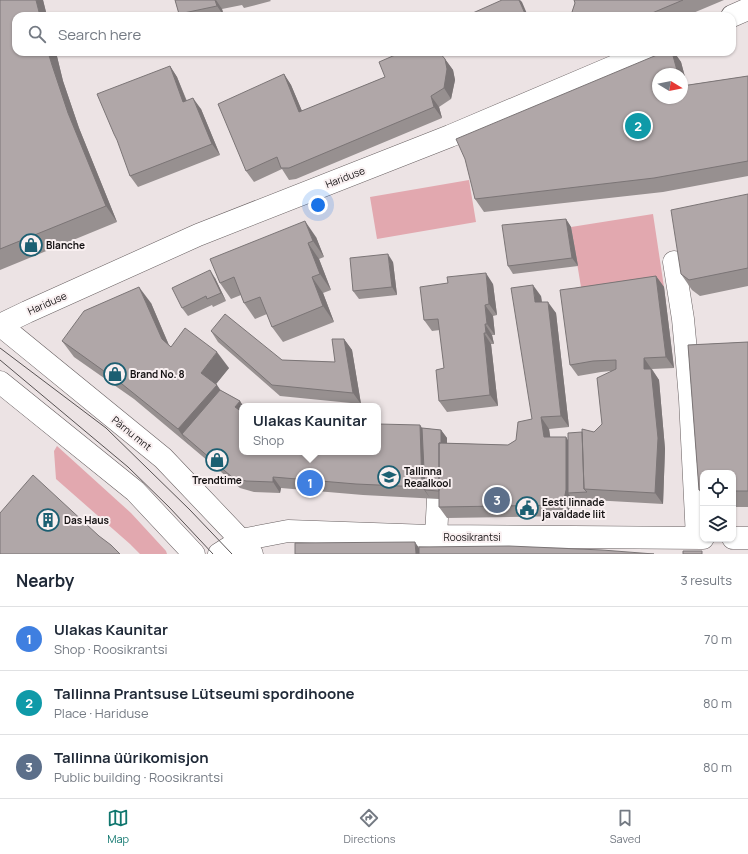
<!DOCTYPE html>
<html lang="en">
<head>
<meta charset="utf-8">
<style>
	:root { --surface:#fff; --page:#f6f6f7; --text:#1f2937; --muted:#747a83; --line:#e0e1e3; --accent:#0f766e }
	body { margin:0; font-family:Manrope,sans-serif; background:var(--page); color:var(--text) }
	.controls { position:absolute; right:12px; bottom:12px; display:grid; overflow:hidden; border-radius:8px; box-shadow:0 1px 3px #0004 }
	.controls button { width:36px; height:36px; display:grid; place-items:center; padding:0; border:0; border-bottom:1px solid var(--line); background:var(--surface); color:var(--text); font:20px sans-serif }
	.compass { position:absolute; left:652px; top:68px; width:36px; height:36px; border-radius:50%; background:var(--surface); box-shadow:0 1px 3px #0004; rotate:100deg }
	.you { position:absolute; left:318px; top:205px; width:14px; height:14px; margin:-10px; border:3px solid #fff; border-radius:50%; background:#1a73e8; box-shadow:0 0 0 6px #1a73e833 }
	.badge { display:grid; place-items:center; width:26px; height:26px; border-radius:50%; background:var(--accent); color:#fff; font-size:13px; font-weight:700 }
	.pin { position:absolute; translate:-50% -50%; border:2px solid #fff; box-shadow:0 1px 4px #0006 }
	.popup { position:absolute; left:239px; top:403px; width:142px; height:52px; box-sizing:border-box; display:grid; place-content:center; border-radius:8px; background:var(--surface); filter:drop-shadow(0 1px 3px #0005); font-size:13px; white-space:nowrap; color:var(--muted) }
	.popup b { font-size:15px; color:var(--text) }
	.popup::after { content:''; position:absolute; left:50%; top:100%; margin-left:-8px; border:8px solid transparent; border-top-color:var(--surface) }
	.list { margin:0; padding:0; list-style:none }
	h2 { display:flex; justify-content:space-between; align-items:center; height:52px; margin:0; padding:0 16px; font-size:17px }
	h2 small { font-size:13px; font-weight:400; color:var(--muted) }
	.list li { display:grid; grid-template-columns:26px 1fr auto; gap:12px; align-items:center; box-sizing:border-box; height:64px; padding:0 16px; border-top:1px solid var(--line) }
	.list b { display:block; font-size:15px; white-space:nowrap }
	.list p { margin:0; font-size:13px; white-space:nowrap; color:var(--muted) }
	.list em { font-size:13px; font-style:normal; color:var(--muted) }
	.icon { flex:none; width:22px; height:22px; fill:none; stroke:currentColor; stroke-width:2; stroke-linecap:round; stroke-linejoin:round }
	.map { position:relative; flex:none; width:748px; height:554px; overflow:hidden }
	.search { position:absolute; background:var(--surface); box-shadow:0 1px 3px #0004; left:12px; right:12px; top:12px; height:44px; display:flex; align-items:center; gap:10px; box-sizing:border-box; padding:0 14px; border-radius:12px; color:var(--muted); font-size:15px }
	.sheet { height:244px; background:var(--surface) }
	nav { display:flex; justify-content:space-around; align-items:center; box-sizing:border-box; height:56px; border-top:1px solid var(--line); background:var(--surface); font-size:11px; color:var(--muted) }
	nav a { display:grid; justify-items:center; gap:2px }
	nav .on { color:var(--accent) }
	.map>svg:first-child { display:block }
	.green { fill:#e2a8af }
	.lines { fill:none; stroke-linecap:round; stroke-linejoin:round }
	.minor-casing { stroke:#675f60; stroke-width:23 }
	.major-casing { stroke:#675f60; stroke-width:23 }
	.minor { stroke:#fff; stroke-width:22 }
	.major { stroke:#fff; stroke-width:22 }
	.tram { stroke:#575253; stroke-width:1 }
	.wall { fill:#979090 }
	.shaded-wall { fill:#7b7576 }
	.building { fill:#b0a7a8; stroke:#7b7576 }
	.labels { text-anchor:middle; stroke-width:4; stroke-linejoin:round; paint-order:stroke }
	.street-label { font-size:10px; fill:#141112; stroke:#f9f0f1 }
	.poi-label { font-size:10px; font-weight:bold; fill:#141112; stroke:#f9f0f1; text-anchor:start }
</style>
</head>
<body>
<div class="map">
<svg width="748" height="554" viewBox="0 0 748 554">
	<rect width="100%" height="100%" fill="#ece3e4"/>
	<path class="green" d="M 469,180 L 476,222 L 377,239 L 370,197 Z
		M 653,214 L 664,287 L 583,299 L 571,227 Z
		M 57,446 L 131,513 L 166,551 L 167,554 L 140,554 L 130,544 L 56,479 L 54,451 Z"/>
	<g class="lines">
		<g class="minor-casing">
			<path id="minor" d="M 732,16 L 748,9
				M 674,262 L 683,319 L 686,351 L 690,399 L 697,538
				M 0,325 L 27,312 L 198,235 L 450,136 L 648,52
				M 436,536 L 438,499 L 437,470
				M 733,538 L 748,538
				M 219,554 L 241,540 L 288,531 L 430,536 L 703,538"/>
		</g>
		<g class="major-casing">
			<path id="major" d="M 0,325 L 163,458 L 241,540 L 252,554
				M 0,382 L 135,491 L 194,554"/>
		</g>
		<use href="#minor" class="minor"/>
		<use href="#major" class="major"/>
		<path class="tram" d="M 0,348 L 106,428 L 190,510 L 232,554
			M 0,360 L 128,467 L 169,507 L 213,554"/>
	</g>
	<path class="wall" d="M 0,0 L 43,0 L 63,81 L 79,128 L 117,222 L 0,270 Z
		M 175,0 L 270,0 L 271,1 L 244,8 L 242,5 L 222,9 L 224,16 L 181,16 L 179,14 Z
		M 574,0 L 724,0 L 686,16 L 574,16 L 572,12 L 575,3 Z
		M 664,52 L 674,52 L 681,62 L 687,85 L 748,76 L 748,176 L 663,192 L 484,212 L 475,199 Z
		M 445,59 L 453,70 L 455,80 L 451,99 L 439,107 L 442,118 L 296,179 L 289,180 L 282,169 L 254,182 L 246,171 L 284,74 L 291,85 L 302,111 L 385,77 Z
		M 170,66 L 177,77 L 187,101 L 201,109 L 220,155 L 138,187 L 130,176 Z
		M 748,194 L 748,286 L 700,296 L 692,290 L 681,274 Z
		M 566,219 L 571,227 L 578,266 L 513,274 L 508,266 Z
		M 316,237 L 324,257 L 319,259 L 331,290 L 323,293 L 334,322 L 283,342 L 272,327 L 267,314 L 255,319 L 244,303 L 241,295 L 231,299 L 220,283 Z
		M 393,262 L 397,295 L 359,299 L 353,291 Z
		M 656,276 L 664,287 L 674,368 L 652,369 L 659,380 L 665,449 L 663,504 L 592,500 L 574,501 L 571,516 L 447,518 L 439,507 L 439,499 L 363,495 L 281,488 L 280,493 L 254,492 L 240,488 L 189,445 L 134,399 L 74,357 L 62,341 L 151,303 L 169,345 L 171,347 L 229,368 L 216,384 L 220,390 L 240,401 L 243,406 L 242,406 L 242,452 L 422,428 L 441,430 L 447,438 L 447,443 L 508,445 L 516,440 L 532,419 L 541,296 L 542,302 L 556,313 L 569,427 L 549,429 L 550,437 L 566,437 L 568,441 L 594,432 L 602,424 L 611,371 L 601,372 L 578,376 L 570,365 L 575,288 Z
		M 215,278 L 226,301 L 213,307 L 212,305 L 188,316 L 182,308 Z
		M 448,283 L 493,284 L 497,315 L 493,316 L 495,335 L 492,335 L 494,344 L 491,344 L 498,406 L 447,412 L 439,401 L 444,368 L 440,330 L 432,331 L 424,320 Z
		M 211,331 L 282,360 L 335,362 L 344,339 L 352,350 L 361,404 L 280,396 L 218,342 Z
		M 748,342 L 748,507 L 733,507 L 733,473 L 703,473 L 703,496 L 699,490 L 688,345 Z"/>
	<path class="shaded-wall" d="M 36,0 L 43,0 L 47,16 L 40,16 Z
		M 215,0 L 216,0 L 222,9 L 224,16 L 217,6 Z
		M 519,0 L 520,0 L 522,2 L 528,16 L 526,16 Z
		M 48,52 L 56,52 L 63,81 L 79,128 L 117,222 L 106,206 L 68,113 L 52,65 Z
		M 672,52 L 674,52 L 681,62 L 691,99 L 682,86 L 682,74 L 678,74 Z
		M 445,59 L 453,70 L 455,80 L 451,99 L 444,88 Z
		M 170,66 L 177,77 L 191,113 L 183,102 Z
		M 284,74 L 291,85 L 307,123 L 299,112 Z
		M 431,96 L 439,107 L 442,118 L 434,107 Z
		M 193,98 L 201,109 L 220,155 L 212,144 Z
		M 566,219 L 571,227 L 578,266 L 572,258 Z
		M 305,221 L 316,237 L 324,257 L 313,241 Z
		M 308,243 L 319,259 L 331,290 L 320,274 Z
		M 388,254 L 393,262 L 397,295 L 392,287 Z
		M 210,270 L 215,278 L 226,301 L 221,293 Z
		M 486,273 L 493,284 L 497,315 L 489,304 Z
		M 656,276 L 664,287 L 674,368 L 666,357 Z
		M 312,277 L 323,293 L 334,322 L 323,306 Z
		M 533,285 L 541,296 L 543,313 L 535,302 Z
		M 139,287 L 151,303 L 173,355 L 162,339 Z
		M 548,302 L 556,313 L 569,427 L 561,416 Z
		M 485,305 L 493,316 L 495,335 L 487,324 Z
		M 485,324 L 492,335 L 494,344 L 486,333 Z
		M 484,333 L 491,344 L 498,406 L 490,395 Z
		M 344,339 L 352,350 L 361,404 L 353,393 Z
		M 217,352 L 229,368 L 212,389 L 201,373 Z
		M 644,358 L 659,380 L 665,449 L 663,504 L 655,493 L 644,369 Z
		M 217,385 L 228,401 L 182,434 L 189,445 L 178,429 Z
		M 240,401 L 243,406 L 242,406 L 242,416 L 235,407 Z
		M 541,417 L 549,429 L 552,448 L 544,437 Z
		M 420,425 L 428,436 L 425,490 L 430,498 L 422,487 Z
		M 441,430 L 447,438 L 446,499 L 441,491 Z
		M 566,437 L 573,448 L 568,493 L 574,501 L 571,516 L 563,505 Z
		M 273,477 L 281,488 L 280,493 L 273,482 Z
		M 415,542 L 423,554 L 416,554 Z"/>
	<path class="building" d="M 0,0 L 36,0 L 40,16 L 16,16 L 16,52 L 48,52 L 52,65 L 68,113 L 106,206 L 0,249 Z
		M 175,0 L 215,0 L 217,6 L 179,14 Z
		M 502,0 L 519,0 L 526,16 L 466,16 Z
		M 574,0 L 683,0 L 645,16 L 576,16 L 572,12 L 575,3 Z
		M 402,52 L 439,52 L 445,59 L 447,69 L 444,88 L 431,96 L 434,107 L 289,168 L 281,168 L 277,157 L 246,171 L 218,104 L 284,74 L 299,112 L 385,77 L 379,62 Z
		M 664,52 L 672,52 L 678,74 L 658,74 L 658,98 L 682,98 L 682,86 L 748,76 L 748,161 L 654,178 L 475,199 L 465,159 L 456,139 Z
		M 170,66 L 183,102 L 193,98 L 212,144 L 130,176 L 117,140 L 114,134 L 97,94 Z
		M 748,194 L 748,268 L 689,280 L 681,274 L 671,210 Z
		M 566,219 L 572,258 L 508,266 L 502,225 Z
		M 305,221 L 313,241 L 308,243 L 320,274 L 312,277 L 323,306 L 272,327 L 260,297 L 244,303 L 234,277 L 220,283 L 210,259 Z
		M 388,254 L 392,287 L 353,291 L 350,258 Z
		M 210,270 L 221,293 L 207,299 L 206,296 L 182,308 L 172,288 Z
		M 486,273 L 489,304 L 485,305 L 487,324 L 485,324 L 486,333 L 484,333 L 490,395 L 439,401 L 436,370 L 444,368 L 438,319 L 424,320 L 420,287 L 448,283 L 447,277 Z
		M 656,276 L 666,357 L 644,358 L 644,369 L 651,369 L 658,438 L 655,493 L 584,489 L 582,429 L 594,432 L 602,424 L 597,378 L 616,369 L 616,360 L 593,361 L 570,365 L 560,290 L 575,288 Z
		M 533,285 L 535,302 L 548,302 L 561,416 L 541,417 L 544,437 L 566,437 L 566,490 L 563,505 L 439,507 L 439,443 L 508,445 L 516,440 L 518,422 L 532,419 L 511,288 Z
		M 139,287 L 162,339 L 171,347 L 185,328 L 217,352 L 201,373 L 217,385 L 178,429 L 122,384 L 62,341 L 84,311 Z
		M 225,314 L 282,360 L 335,362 L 332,339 L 344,339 L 353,393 L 272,385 L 211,331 Z
		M 748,342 L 748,491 L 733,491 L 733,473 L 703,473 L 703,490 L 699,490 L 688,345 Z
		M 220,390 L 240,401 L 235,407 L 242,412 L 242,452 L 378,452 L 378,424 L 420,425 L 422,487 L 356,484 L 273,477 L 273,482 L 246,481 L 232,477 L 182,434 Z
		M 422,428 L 441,430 L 441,443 L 439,443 L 439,491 L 425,490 Z
		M 582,432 L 584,489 L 587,492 L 568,493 L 568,433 Z
		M 33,475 L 99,536 L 111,545 L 120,554 L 0,554 L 0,513 Z
		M 415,542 L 416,554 L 295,554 L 295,543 Z
		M 509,546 L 602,550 L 654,554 L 419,554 L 419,547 Z
		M 683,551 L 702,551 L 702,554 L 683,554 Z"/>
	<defs>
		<g id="shop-ring" transform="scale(1.15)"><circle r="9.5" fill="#f9f0f1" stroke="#1c5f72" stroke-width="1.5"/><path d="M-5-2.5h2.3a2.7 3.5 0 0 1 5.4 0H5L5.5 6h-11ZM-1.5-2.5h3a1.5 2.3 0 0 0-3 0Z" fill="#1c5f72"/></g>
		<g id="school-ring" transform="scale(1.15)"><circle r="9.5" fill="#f9f0f1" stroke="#1c5f72" stroke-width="1.5"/><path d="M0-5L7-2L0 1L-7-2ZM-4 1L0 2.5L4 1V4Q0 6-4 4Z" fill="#1c5f72"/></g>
		<g id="civic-ring" transform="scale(1.15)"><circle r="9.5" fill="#f9f0f1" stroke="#1c5f72" stroke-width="1.5"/><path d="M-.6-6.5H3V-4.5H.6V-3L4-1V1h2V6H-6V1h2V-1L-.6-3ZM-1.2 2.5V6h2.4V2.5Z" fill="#1c5f72"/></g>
		<g id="building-ring" transform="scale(1.15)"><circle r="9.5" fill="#f9f0f1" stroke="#1c5f72" stroke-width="1.5"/><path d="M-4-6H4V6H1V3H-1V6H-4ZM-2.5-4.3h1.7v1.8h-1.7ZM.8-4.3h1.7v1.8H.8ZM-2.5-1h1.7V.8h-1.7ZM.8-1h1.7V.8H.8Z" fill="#1c5f72"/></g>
	</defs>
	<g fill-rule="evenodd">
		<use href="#shop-ring" x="31" y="245"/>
		<use href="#shop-ring" x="115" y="374"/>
		<use href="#shop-ring" x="217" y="460"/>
		<use href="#school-ring" x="389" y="477"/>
		<use href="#civic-ring" x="527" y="508"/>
		<use href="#building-ring" x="48" y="520"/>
	</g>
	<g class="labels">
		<g class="street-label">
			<text transform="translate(345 177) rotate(-21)" y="4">Hariduse</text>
			<text transform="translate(47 303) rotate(-24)" y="4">Hariduse</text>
			<text transform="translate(132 433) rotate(39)" y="4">Pärnu mnt</text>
			<text x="472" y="541">Roosikrantsi</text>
		</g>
		<g class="poi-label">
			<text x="46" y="249">Blanche</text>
			<text x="130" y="378">Brand No. 8</text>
			<text x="404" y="475">Tallinna<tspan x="404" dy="12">Reaalkool</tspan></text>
			<text x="217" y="484" text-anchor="middle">Trendtime</text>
			<text x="542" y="506">Eesti linnade<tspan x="542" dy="12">ja valdade liit</tspan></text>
			<text x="64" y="524">Das Haus</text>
		</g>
	</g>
</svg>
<div class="controls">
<button><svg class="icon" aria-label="locate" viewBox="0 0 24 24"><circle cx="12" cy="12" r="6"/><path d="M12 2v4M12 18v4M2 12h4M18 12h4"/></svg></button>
<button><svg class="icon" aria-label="layers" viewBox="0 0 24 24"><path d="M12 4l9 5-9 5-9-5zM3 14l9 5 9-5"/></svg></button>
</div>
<svg class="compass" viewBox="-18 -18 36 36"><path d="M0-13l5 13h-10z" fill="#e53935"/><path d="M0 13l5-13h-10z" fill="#747a83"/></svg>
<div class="you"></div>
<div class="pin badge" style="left:310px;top:483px;background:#3f7fe0">1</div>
<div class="popup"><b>Ulakas Kaunitar</b>Shop</div>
<div class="pin badge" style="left:638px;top:126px;background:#0f9aa8">2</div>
<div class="pin badge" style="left:497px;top:500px;background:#5c6f8a">3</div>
<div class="search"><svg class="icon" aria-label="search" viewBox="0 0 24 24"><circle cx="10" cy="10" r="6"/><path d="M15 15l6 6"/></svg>Search here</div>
</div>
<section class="sheet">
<h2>Nearby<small>3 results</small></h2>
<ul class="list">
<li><span class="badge" style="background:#3f7fe0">1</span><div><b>Ulakas Kaunitar</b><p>Shop · Roosikrantsi</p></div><em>70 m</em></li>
<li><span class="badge" style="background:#0f9aa8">2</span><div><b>Tallinna Prantsuse Lütseumi spordihoone</b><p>Place · Hariduse</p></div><em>80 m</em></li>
<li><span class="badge" style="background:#5c6f8a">3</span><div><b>Tallinna üürikomisjon</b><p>Public building · Roosikrantsi</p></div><em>80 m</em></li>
</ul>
</section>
<nav>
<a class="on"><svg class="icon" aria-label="map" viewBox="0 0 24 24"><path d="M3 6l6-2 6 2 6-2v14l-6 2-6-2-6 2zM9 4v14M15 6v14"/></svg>Map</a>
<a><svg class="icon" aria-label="directions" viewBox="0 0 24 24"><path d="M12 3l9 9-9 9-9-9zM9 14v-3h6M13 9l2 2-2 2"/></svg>Directions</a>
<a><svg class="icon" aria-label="saved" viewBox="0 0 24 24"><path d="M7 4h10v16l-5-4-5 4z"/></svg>Saved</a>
</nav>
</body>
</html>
